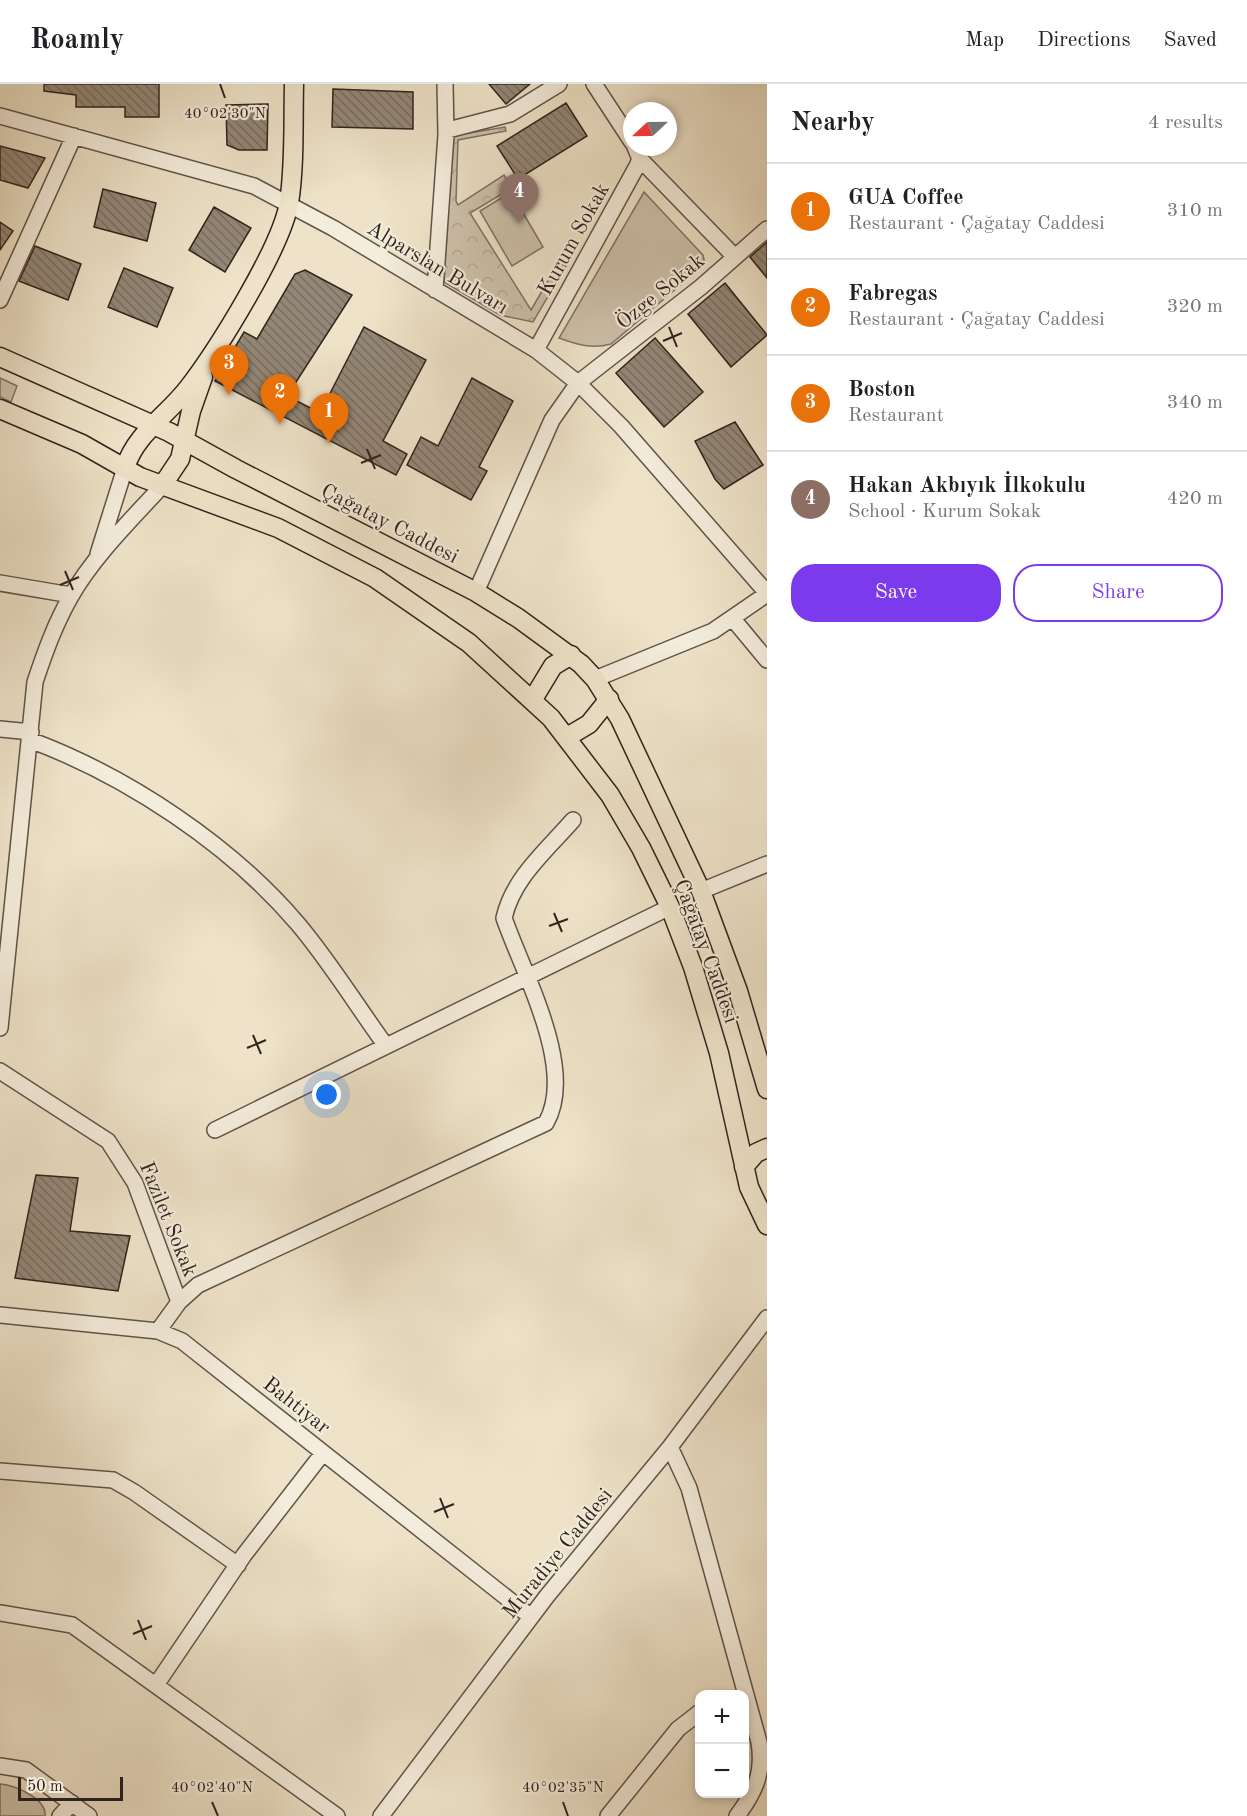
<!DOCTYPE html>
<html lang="en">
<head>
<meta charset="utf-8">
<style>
	:root { --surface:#fff; --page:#f2f2f2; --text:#202124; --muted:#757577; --line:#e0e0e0; --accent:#7c3aed }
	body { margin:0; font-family:"Old Standard TT",serif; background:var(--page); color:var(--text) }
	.controls { position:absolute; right:18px; bottom:18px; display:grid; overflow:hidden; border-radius:12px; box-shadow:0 3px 9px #0003 }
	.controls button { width:54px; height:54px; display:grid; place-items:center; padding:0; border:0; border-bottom:2px solid var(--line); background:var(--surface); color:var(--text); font:30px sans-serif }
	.compass { position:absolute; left:623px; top:18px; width:54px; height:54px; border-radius:50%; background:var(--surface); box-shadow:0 3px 9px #0003; rotate:248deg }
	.scale { position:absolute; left:18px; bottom:15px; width:105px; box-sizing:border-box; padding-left:6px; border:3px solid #30231e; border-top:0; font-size:16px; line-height:21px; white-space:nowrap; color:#30231e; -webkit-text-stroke:4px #f4eddc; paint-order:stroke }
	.you { position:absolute; left:327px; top:1011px; width:21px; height:21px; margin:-15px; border:4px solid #fff; border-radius:50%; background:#1a73e8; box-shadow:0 0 0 9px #1a73e833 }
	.badge { display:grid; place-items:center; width:39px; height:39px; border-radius:50%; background:var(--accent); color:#fff; font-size:20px; font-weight:700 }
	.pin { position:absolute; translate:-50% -50px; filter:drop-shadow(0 2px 3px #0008) }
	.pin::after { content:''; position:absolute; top:32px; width:21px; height:18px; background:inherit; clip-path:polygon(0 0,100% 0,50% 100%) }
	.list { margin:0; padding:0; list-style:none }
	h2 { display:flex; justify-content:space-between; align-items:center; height:78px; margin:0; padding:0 24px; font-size:26px }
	h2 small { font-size:20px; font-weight:400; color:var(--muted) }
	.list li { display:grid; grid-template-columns:39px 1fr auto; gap:18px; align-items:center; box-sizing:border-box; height:96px; padding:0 24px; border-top:2px solid var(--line) }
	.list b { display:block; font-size:22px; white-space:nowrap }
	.list p { margin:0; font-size:20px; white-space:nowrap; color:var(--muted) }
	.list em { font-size:20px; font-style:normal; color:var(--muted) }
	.actions { display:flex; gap:12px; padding:18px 24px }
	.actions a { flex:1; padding:14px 0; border:2px solid var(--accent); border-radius:24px; text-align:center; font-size:21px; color:var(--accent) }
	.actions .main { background:var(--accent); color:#fff }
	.map { position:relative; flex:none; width:767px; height:1732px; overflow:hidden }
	header { display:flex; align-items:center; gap:36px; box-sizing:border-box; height:84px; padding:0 30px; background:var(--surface); border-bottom:2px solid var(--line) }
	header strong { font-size:28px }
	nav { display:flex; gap:33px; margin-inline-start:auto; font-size:21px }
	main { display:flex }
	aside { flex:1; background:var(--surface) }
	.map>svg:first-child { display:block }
	.green { fill:#cec2ac; stroke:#7f7265; stroke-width:1.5 }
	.forest { fill:url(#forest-crowns); stroke:#7f7265; stroke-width:1.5 }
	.building { fill:url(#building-back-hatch); stroke:#30231e; stroke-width:1.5 }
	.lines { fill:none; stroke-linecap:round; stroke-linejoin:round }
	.minor-casing { stroke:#605349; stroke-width:18 }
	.major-casing { stroke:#30231e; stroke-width:21 }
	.minor { stroke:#f4eddc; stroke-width:15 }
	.major { stroke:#eee3c9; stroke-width:18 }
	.ticks { fill:none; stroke:#30231e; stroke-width:2 }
	.labels { text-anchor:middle; stroke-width:4.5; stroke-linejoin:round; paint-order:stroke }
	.street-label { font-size:21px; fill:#30231e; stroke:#f4eddc }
	.ticks-label { font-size:15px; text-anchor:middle; fill:#30231e; stroke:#f4eddc; stroke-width:4.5; stroke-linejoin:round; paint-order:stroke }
</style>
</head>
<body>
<header>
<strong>Roamly</strong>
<nav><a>Map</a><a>Directions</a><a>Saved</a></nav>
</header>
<main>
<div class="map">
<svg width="767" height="1732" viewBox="0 0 767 1732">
	<defs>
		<pattern id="forest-crowns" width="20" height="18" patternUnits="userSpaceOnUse" patternTransform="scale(1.5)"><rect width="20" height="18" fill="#cec2ac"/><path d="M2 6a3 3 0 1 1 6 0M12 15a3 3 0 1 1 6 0" fill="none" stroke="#b1a694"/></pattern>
		<pattern id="building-back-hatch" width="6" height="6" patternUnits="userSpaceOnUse" patternTransform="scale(1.5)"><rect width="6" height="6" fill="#938777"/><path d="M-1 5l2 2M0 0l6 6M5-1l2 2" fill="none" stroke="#786e61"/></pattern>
	</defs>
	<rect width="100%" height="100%" fill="#eee3c9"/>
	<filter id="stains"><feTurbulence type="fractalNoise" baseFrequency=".00333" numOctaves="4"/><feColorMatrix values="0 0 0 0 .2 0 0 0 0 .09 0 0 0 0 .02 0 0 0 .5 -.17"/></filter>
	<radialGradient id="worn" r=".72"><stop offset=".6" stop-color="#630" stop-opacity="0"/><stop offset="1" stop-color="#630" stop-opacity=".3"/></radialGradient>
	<path class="green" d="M 511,108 L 543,163 L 512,182 L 480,127 Z
		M 644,108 L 703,171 L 705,180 L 611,260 C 592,265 578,261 559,254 Z
		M 0,294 L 17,302 L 11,318 L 0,313 Z
		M 0,1700 C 15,1701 47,1715 45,1732 L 0,1732 Z"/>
	<path class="forest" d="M 505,43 L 506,47 L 458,56 L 456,117 L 458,121 L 504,91 L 512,104 L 470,129 L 531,226 L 559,178 L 566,182 L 533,238 L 500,231 L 444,198 L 451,52 Z"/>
	<path class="building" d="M 44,0 L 159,0 L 159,33 L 125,33 L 125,23 L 76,23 L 76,11 L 44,7 Z
		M 489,0 L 530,0 L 506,20 Z
		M 333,5 L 413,8 L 413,45 L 332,43 Z
		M 566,19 L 587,52 L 518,95 L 497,62 Z
		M 268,20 L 267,66 L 239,66 L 227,61 L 226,21 Z
		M 0,62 L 45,74 L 28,104 L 0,96 Z
		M 103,105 L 156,119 L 147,157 L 94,143 Z
		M 214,123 L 251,144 L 225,188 L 189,166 Z
		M 0,138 L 13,147 L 0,166 Z
		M 767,158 L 767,194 L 750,173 Z
		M 35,162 L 81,180 L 68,216 L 19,197 Z
		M 124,184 L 173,204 L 157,243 L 108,223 Z
		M 305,186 L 352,211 L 287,312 L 320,329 L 364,243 L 426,276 L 383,357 L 407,370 L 396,391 L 215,297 L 244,248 L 257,255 L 295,190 Z
		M 725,199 L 767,251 L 731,283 L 688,230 Z
		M 655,254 L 703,308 L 664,343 L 616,289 Z
		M 472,294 L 513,317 L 479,383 L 487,387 L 471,416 L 407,381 L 421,353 L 438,362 Z
		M 735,338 L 763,381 L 724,405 L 715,395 L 695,357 Z
		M 36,1091 L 78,1094 L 70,1147 L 130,1152 L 118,1207 L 15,1194 Z"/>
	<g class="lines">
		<g class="minor-casing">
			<path id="minor" d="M 445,0 L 446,51
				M 594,0 L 632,58
				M 0,32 L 254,102 L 333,144 L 536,266 L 578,299 L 621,342 L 767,509
				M 640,75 L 735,173
				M 435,206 L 446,51 L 448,46 L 510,30 L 559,0
				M 0,216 L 74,52
				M 536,266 L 637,82 L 640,75 L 635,63
				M 98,470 L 125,384
				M 0,499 L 71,511
				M 476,508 L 552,336 L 578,299 L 701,203 L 767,145
				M 733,535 L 767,576
				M 595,595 L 713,547 L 767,510
				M 0,645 L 31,648
				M 30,656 C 127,692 231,761 298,840 C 330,878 357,922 386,962
				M 701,807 L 767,780
				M 0,944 L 35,598 C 45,568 55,540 71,512 C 94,472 130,437 162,402
				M 0,987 L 108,1057 L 135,1099 L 179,1218
				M 215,1046 L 670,823
				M 0,1231 L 158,1247 L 182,1257 L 531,1533
				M 158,1247 L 179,1218 L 198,1201 L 546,1039 C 577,985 523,889 504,834 C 513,794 546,767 573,736
				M 670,1363 L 689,1404 L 759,1658 C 764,1689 755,1708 737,1732
				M 0,1387 L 113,1396 L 134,1408 L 238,1481
				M 0,1529 L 72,1541 L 337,1732
				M 156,1601 L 244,1471 L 323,1369
				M 0,1682 L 26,1686 L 89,1732
				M 60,1732 L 72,1719
				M 381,1732 L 547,1512 L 670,1363 L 767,1234
				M 608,1732 L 678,1645 L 700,1628"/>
		</g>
		<g class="major-casing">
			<path id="major" d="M 0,273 L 169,348 L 236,385 L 476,508 L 518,534 L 581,580 L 595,595 L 620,635 L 701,807 L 738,907 L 767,1005
				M 0,325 L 82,360 L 140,393 L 278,444 L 375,494 L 469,559 L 551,634 L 610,711 L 641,764 L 670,823 L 693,883 L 719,969 L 749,1103 L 767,1141
				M 125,384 C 136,349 167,332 189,303 C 218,265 281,164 289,119 C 295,80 293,39 294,0
				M 162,402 L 180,375 L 191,327 L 203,293
				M 533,615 L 553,582 L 571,571
				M 567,653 L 589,640 L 609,615
				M 744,1083 L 756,1069 L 767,1064"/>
		</g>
		<use href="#minor" class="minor"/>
		<use href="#major" class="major"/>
	</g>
	<path class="ticks" d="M 220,0 L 225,14M 669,243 L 677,263M 663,257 L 682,249M 367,365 L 375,385M 361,379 L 381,371M 65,487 L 73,506M 60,501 L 79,493M 554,829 L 562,848M 549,842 L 568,835M 253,951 L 261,970M 247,964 L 266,956M 440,1414 L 448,1434M 434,1428 L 454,1420M 138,1536 L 146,1556M 133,1550 L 152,1542M 212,1718 L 218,1732M 563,1718 L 568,1732"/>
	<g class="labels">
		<g class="street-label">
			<text transform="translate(573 155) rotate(-61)" y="7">Kurum Sokak</text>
			<text transform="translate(438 183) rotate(31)" y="7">Alparslan Bulvarı</text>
			<text transform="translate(660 207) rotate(-39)" y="7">Özge Sokak</text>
			<text transform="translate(390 439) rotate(27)" y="7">Çağatay Caddesi</text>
			<text transform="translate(707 867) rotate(70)" y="7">Çağatay Caddesi</text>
			<text transform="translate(169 1135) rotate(68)" y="7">Fazilet Sokak</text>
			<text transform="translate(297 1321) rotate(38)" y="7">Bahtiyar</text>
			<text transform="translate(557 1469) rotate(-51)" y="7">Muradiye Caddesi</text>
		</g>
	</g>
	<g class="ticks-label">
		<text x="225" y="34">40°02'30"N</text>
		<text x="212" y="1708">40°02'40"N</text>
		<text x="563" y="1708">40°02'35"N</text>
	</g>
	<rect width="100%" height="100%" filter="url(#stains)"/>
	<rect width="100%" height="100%" fill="url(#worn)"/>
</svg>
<div class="controls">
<button>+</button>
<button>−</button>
</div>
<svg class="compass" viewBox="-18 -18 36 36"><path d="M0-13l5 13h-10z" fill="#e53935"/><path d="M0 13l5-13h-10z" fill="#757577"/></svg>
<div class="scale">50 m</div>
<div class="you"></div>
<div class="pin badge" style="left:329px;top:359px;background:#e8710a">1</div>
<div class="pin badge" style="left:280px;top:340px;background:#e8710a">2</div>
<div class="pin badge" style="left:229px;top:311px;background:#e8710a">3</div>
<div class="pin badge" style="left:519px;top:139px;background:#8d6e63">4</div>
</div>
<aside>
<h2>Nearby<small>4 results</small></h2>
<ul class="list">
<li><span class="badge" style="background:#e8710a">1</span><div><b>GUA Coffee</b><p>Restaurant · Çağatay Caddesi</p></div><em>310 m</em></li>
<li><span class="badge" style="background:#e8710a">2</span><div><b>Fabregas</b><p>Restaurant · Çağatay Caddesi</p></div><em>320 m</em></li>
<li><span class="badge" style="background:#e8710a">3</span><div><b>Boston</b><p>Restaurant</p></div><em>340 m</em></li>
<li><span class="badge" style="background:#8d6e63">4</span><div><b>Hakan Akbıyık İlkokulu</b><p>School · Kurum Sokak</p></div><em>420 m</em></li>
</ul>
<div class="actions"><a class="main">Save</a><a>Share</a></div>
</aside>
</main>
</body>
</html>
